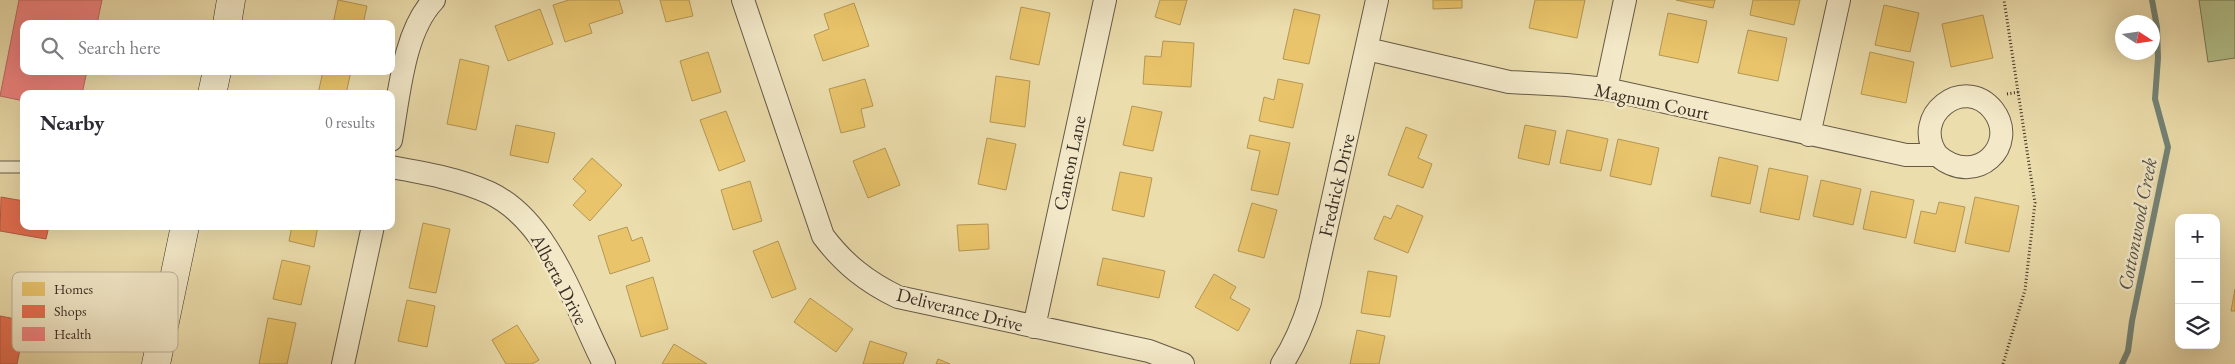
<!DOCTYPE html>
<html lang="en">
<head>
<meta charset="utf-8">
<style>
	:root { --surface:#fff; --page:#f2f2f3; --text:#2b2b33; --muted:#7c7c81; --line:#e1e1e2 }
	body { margin:0; font-family:"EB Garamond",serif; background:var(--page); color:var(--text) }
	.controls { position:absolute; right:15px; bottom:15px; display:grid; overflow:hidden; border-radius:10px; box-shadow:0 5px 20px #0002 }
	.controls button { width:45px; height:45px; display:grid; place-items:center; padding:0; border:0; border-bottom:1px solid var(--line); background:var(--surface); color:var(--text); font:25px sans-serif }
	.compass { position:absolute; left:2115px; top:15px; width:45px; height:45px; border-radius:50%; background:var(--surface); box-shadow:0 5px 20px #0002; rotate:102deg }
	.list { margin:0; padding:0; list-style:none }
	h2 { display:flex; justify-content:space-between; align-items:center; height:65px; margin:0; padding:0 20px; font-size:21px }
	h2 small { font-size:16px; font-weight:400; color:var(--muted) }
	.icon { flex:none; width:28px; height:28px; fill:none; stroke:currentColor; stroke-width:2; stroke-linecap:round; stroke-linejoin:round }
	.map { position:relative; flex:none; width:2235px; height:364px; overflow:hidden }
	.search { position:absolute; background:var(--surface); box-shadow:0 5px 20px #0002; left:20px; top:20px; width:375px; height:55px; display:flex; align-items:center; gap:12px; box-sizing:border-box; padding:0 18px; border-radius:10px; color:var(--muted); font-size:19px }
	.panel { position:absolute; background:var(--surface); box-shadow:0 5px 20px #0002; left:20px; top:90px; width:375px; height:140px; border-radius:10px }
	.map>svg:first-child { display:block }
	.green { fill:#b3c28d; stroke:#767859 }
	.homes { fill:#e9c46a; stroke:#b49755 }
	.shops { fill:#e76f51; stroke:#b35c44 }
	.health { fill:#f28482; stroke:#bb6a66 }
	.lines { fill:none; stroke-linecap:round; stroke-linejoin:round }
	.stream { stroke:#738377; stroke-width:6 }
	.lane-casing { stroke:#665a47; stroke-width:13 }
	.street-casing { stroke:#665a47; stroke-width:24 }
	.secondary-casing { stroke:#3a2e25; stroke-width:29 }
	.path { stroke:#3a2e25; stroke-width:3; stroke-dasharray:1 2.5; stroke-linecap:butt }
	.lane { stroke:#f3e9c9; stroke-width:11 }
	.street { stroke:#f3e9c9; stroke-width:22 }
	.secondary { stroke:#f3e9c9; stroke-width:28 }
	.labels { text-anchor:middle; stroke-width:5; stroke-linejoin:round; paint-order:stroke }
	.street-label { font-size:19px; fill:#3a2e25; stroke:#f3e9c9 }
	.water-label { font-size:20px; font-style:italic; fill:#525147; stroke:#f3e9c9 }
	.key { fill:#f3e9c9; stroke:#bcb198; stroke-width:1 }
	.key-label { font-size:14px; fill:#3a2e25 }
</style>
</head>
<body>
<div class="map">
<svg width="2235" height="364" viewBox="0 0 2235 364">
	<rect width="100%" height="100%" fill="#ecddac"/>
	<filter id="stains"><feTurbulence type="fractalNoise" baseFrequency=".004" numOctaves="4"/><feColorMatrix values="0 0 0 0 .2 0 0 0 0 .09 0 0 0 0 .02 0 0 0 .5 -.17"/></filter>
	<radialGradient id="worn" r=".72"><stop offset=".6" stop-color="#630" stop-opacity="0"/><stop offset="1" stop-color="#630" stop-opacity=".3"/></radialGradient>
	<path class="green" d="M 2199,0 L 2235,0 L 2235,58 L 2208,62 Z"/>
	<path class="homes" d="M 338,0 L 367,6 L 363,24 L 333,24 Z
		M 569,0 L 619,0 L 623,13 L 589,24 L 592,33 L 565,42 L 553,5 Z
		M 660,0 L 689,0 L 693,16 L 666,22 Z
		M 1160,0 L 1187,0 L 1180,25 L 1155,17 Z
		M 1433,0 L 1462,0 L 1462,8 L 1433,9 Z
		M 1535,0 L 1585,0 L 1577,38 L 1529,28 Z
		M 1676,0 L 1715,0 L 1713,8 Z
		M 1753,0 L 1800,0 L 1794,25 L 1750,15 Z
		M 854,3 L 869,46 L 823,61 L 814,35 L 829,29 L 824,14 Z
		M 1884,5 L 1919,13 L 1910,52 L 1875,45 Z
		M 1021,7 L 1050,13 L 1039,65 L 1010,59 Z
		M 540,9 L 553,44 L 508,61 L 495,26 Z
		M 1294,9 L 1320,15 L 1309,64 L 1283,59 Z
		M 1668,13 L 1707,21 L 1698,63 L 1659,55 Z
		M 1983,15 L 1993,58 L 1951,67 L 1942,24 Z
		M 1748,30 L 1787,38 L 1778,81 L 1738,73 Z
		M 1163,41 L 1194,43 L 1191,87 L 1143,84 L 1145,56 L 1161,57 Z
		M 708,52 L 721,92 L 692,101 L 680,61 Z
		M 1870,52 L 1914,62 L 1906,103 L 1861,94 Z
		M 460,59 L 489,66 L 476,130 L 447,124 Z
		M 323,71 L 351,71 L 346,94 L 318,94 Z
		M 996,76 L 1030,81 L 1025,127 L 990,122 Z
		M 865,79 L 873,106 L 861,109 L 865,127 L 841,133 L 829,89 Z
		M 1278,79 L 1303,84 L 1293,128 L 1259,121 L 1264,97 L 1274,100 Z
		M 1132,106 L 1162,112 L 1153,151 L 1123,145 Z
		M 726,111 L 745,161 L 719,171 L 700,120 Z
		M 516,125 L 555,133 L 548,163 L 510,155 Z
		M 1525,125 L 1556,131 L 1549,165 L 1518,158 Z
		M 1406,127 L 1427,135 L 1418,158 L 1432,164 L 1423,188 L 1388,175 Z
		M 1567,130 L 1608,139 L 1601,171 L 1560,163 Z
		M 1250,135 L 1290,143 L 1278,195 L 1251,190 L 1260,151 L 1247,148 Z
		M 987,138 L 1016,144 L 1006,190 L 978,184 Z
		M 1618,139 L 1659,148 L 1651,185 L 1610,176 Z
		M 885,148 L 900,185 L 868,198 L 853,161 Z
		M 1719,157 L 1758,166 L 1750,204 L 1711,196 Z
		M 592,158 L 622,185 L 590,221 L 573,205 L 586,191 L 573,179 Z
		M 1769,168 L 1808,176 L 1799,220 L 1760,212 Z
		M 1120,172 L 1152,178 L 1144,217 L 1112,210 Z
		M 1821,180 L 1861,189 L 1853,225 L 1813,216 Z
		M 750,181 L 762,221 L 733,230 L 721,190 Z
		M 1871,191 L 1914,200 L 1906,238 L 1863,229 Z
		M 1975,197 L 2019,206 L 2009,252 L 1965,243 Z
		M 1939,202 L 1965,207 L 1955,252 L 1914,243 L 1921,211 L 1936,214 Z
		M 1252,203 L 1277,210 L 1264,258 L 1238,251 Z
		M 1397,205 L 1423,216 L 1408,253 L 1374,239 L 1384,216 L 1391,219 Z
		M 423,223 L 450,229 L 436,293 L 409,288 Z
		M 988,224 L 989,249 L 959,251 L 957,225 Z
		M 292,226 L 318,226 L 314,247 L 289,241 Z
		M 627,227 L 632,241 L 642,237 L 650,261 L 610,274 L 598,236 Z
		M 778,241 L 796,289 L 772,298 L 753,251 Z
		M 1103,258 L 1165,271 L 1159,298 L 1097,285 Z
		M 282,260 L 310,266 L 301,305 L 273,299 Z
		M 1368,271 L 1397,276 L 1390,317 L 1361,313 Z
		M 1214,274 L 1236,287 L 1230,298 L 1250,309 L 1238,331 L 1195,307 Z
		M 653,277 L 668,329 L 641,337 L 626,286 Z
		M 2235,289 L 2235,311 L 2231,311 Z
		M 810,298 L 853,329 L 836,352 L 794,322 Z
		M 407,300 L 435,306 L 427,347 L 398,341 Z
		M 268,318 L 296,323 L 287,364 L 259,364 Z
		M 517,325 L 539,360 L 532,364 L 506,364 L 492,340 Z
		M 1357,330 L 1385,336 L 1379,364 L 1350,364 Z
		M 870,341 L 907,353 L 903,364 L 863,364 Z
		M 674,344 L 707,364 L 662,364 Z
		M 938,359 L 950,364 L 936,364 Z"/>
	<path class="shops" d="M 1,197 L 24,201 L 24,226 L 49,226 L 46,239 L 0,231 Z
		M 0,316 L 26,321 L 17,364 L 0,364 Z"/>
	<path class="health" d="M 19,0 L 102,0 L 97,24 L 24,24 L 24,71 L 87,71 L 82,94 L 24,94 L 24,101 L 0,96 Z"/>
	<g class="lines">
		<path class="stream" d="M 2122,364 L 2128,351 L 2132,321 L 2168,147 L 2155,99 L 2158,58 L 2157,27 L 2152,0"/>
		<g class="lane-casing">
			<path id="lane" d="M 0,167 L 24,167"/>
		</g>
		<g class="street-casing">
			<path id="street" d="M 743,0 L 823,236 C 844,264 867,282 898,297 L 1149,351 L 1183,364
				M 1367,49 L 1509,82 L 1567,85 L 1606,89 L 1906,155 L 1937,155 C 1910,116 1964,74 1993,110 C 2020,145 1976,189 1937,155
				M 1606,89 L 1625,0
				M 1809,135 L 1839,0
				M 391,140 C 399,97 403,32 434,0
				M 391,167 C 425,173 459,179 490,193 C 551,222 575,308 604,364
				M 1034,327 L 1105,0
				M 343,364 L 373,226
				M 1282,364 C 1295,344 1303,325 1310,302 L 1377,0"/>
		</g>
		<g class="secondary-casing">
			<path id="secondary" d="M 227,24 L 231,0
				M 212,94 L 217,71
				M 156,364 L 185,226"/>
		</g>
		<path class="path" d="M 2007,94 L 2019,92
			M 2003,364 L 2025,290 L 2035,203 L 2004,0"/>
		<use href="#lane" class="lane"/>
		<use href="#street" class="street"/>
		<use href="#secondary" class="secondary"/>
	</g>
	<g class="labels">
		<g class="street-label">
			<text transform="translate(1652 101) rotate(12)" y="7">Magnum Court</text>
			<text transform="translate(1069 163) rotate(-78)" y="7">Canton Lane</text>
			<text transform="translate(1336 185) rotate(-77)" y="7">Fredrick Drive</text>
			<text transform="translate(560 279) rotate(62)" y="7">Alberta Drive</text>
			<text transform="translate(960 309) rotate(14)" y="7">Deliverance Drive</text>
		</g>
		<g class="water-label">
			<text transform="translate(2137 224) rotate(-79)" y="7">Cottonwood Creek</text>
		</g>
	</g>
	<rect x="12" y="272" width="166" height="80" rx="8" class="key"/>
	<rect x="22" y="282" width="23" height="14" fill="#e9c46a"/>
	<rect x="22" y="305" width="23" height="13" fill="#e76f51"/>
	<rect x="22" y="327" width="23" height="14" fill="#f28482"/>
	<g class="key-label">
		<text x="54" y="294">Homes</text>
		<text x="54" y="316">Shops</text>
		<text x="54" y="339">Health</text>
	</g>
	<rect width="100%" height="100%" filter="url(#stains)"/>
	<rect width="100%" height="100%" fill="url(#worn)"/>
</svg>
<div class="controls">
<button>+</button>
<button>−</button>
<button><svg class="icon" aria-label="layers" viewBox="0 0 24 24"><path d="M12 4l9 5-9 5-9-5zM3 14l9 5 9-5"/></svg></button>
</div>
<svg class="compass" viewBox="-18 -18 36 36"><path d="M0-13l5 13h-10z" fill="#e53935"/><path d="M0 13l5-13h-10z" fill="#7c7c81"/></svg>
<div class="search"><svg class="icon" aria-label="search" viewBox="0 0 24 24"><circle cx="10" cy="10" r="6"/><path d="M15 15l6 6"/></svg>Search here</div>
<section class="panel">
<h2>Nearby<small>0 results</small></h2>
<ul class="list">
</ul>
</section>
</div>
</body>
</html>
